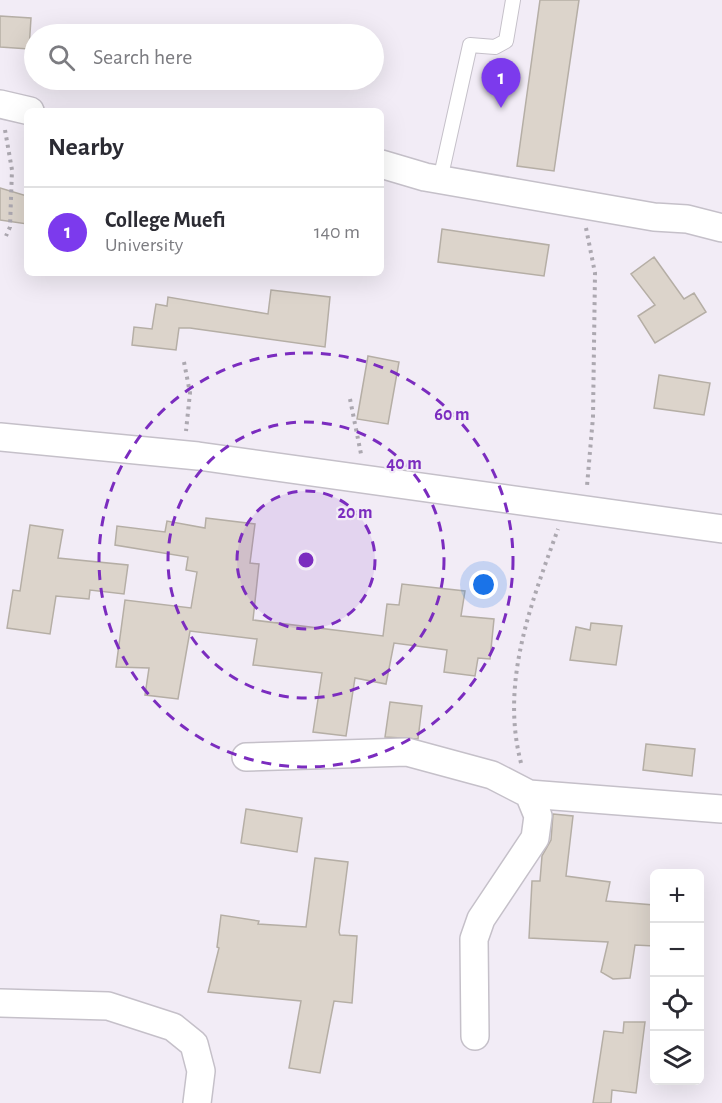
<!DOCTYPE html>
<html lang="en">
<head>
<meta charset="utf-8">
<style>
	:root { --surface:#fff; --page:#f2f2f3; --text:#2b2b33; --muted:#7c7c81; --line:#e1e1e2; --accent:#7c3aed }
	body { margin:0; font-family:"Alegreya Sans",sans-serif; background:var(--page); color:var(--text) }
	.controls { position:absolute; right:18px; bottom:18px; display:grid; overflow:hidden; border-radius:9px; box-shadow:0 6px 24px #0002 }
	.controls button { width:54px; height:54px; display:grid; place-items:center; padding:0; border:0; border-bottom:2px solid var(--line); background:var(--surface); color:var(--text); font:30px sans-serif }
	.you { position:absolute; left:484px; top:585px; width:21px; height:21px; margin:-15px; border:4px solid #fff; border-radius:50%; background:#1a73e8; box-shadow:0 0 0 9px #1a73e833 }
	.badge { display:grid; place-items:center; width:39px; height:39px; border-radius:50%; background:var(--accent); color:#fff; font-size:20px; font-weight:700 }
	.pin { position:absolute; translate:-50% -50px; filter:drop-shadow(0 2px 3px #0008) }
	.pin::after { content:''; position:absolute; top:32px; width:21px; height:18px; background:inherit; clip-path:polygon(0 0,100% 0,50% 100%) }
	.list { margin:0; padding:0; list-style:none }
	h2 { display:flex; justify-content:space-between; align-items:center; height:78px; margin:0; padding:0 24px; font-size:26px }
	h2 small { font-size:20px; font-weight:400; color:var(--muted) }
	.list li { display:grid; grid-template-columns:39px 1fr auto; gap:18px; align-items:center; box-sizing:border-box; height:90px; padding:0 24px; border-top:2px solid var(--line) }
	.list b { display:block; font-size:22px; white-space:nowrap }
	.list p { margin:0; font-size:20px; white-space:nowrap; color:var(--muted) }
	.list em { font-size:20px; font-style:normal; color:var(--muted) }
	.icon { flex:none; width:33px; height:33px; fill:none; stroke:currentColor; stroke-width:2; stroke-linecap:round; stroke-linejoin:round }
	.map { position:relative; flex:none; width:722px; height:1103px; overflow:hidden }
	.search { position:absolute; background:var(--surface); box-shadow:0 6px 24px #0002; left:24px; top:24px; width:360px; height:66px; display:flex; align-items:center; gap:15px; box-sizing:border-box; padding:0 21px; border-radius:33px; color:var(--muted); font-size:22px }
	.panel { position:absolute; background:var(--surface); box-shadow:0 6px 24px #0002; left:24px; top:108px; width:360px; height:168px; border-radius:9px }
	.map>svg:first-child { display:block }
	.building { fill:#dcd4cb; stroke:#b5aea5; stroke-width:1.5 }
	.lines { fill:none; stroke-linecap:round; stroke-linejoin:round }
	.service-casing { stroke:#c5c0c9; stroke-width:16 }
	.minor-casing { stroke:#c5c0c9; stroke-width:30 }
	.path { stroke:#aca8b0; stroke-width:4; stroke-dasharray:3 4.5; stroke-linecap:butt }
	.service { stroke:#fff; stroke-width:14 }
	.minor { stroke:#fff; stroke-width:27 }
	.ring { fill:none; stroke:#7b2cbf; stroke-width:3; stroke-dasharray:10 8 }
	.centre { fill:#7b2cbf; stroke:#f2ecf6; stroke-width:3 }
	.ring-label { font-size:18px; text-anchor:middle; font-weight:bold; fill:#7b2cbf; stroke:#f2ecf6; stroke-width:4.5; stroke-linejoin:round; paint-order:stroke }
</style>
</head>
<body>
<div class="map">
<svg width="722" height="1103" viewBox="0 0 722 1103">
	<rect width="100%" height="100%" fill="#f2ecf6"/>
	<path class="building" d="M 540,0 L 579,0 L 554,171 L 517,166 Z
		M 0,16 L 31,18 L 29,49 L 0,47 Z
		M 0,188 L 27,196 L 27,224 L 0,220 Z
		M 442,229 L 549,245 L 544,276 L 438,262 Z
		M 654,257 L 684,299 L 694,293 L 706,312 L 655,343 L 638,316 L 655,305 L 631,274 Z
		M 271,290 L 330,297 L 325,347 L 190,328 L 179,328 L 176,350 L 132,345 L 134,327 L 152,329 L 156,304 L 167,306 L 168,297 L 268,314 Z
		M 368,356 L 399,362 L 388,424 L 357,419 Z
		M 659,375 L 710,383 L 704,415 L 654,408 Z
		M 206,518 L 255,524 L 250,563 L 259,564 L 253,620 L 383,636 L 387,604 L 399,605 L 402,584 L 465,591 L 461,616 L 494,619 L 490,659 L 478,658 L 475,676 L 444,672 L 447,650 L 394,643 L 386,684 L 355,678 L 346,736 L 313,732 L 322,673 L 253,665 L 257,639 L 190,631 L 178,699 L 145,695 L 149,668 L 116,667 L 125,600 L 191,608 L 197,572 L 186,570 L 188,557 L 115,545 L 117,526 L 165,532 L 167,521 L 205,528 Z
		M 30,525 L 63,530 L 58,558 L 128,565 L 124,594 L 90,590 L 89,599 L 56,596 L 50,634 L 7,628 L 13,590 L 20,591 Z
		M 591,623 L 622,626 L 616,665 L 570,660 L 576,627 L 590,630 Z
		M 390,702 L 422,706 L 418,739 L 385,737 Z
		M 646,744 L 695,749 L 692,776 L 643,770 Z
		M 246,809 L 302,818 L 297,852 L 241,843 Z
		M 553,814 L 573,816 L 566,876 L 610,882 L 606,901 L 654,905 L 654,946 L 635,945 L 630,978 L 613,979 L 601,972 L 608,942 L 529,938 L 532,881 L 540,881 L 542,856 L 551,840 Z
		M 315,858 L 348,862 L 339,932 L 340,935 L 357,936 L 352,1003 L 334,1001 L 320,1073 L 289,1068 L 301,1001 L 208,992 L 219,948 L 217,947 L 221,915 L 259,921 L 258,924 L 306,927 Z
		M 624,1022 L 645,1022 L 636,1093 L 612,1090 L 611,1103 L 593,1103 L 604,1031 L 623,1033 Z"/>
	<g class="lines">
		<g class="service-casing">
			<path id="service" d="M 440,180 L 470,45 L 495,47 L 506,41 L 513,0"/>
		</g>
		<g class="minor-casing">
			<path id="minor" d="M 0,104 L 30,111
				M 381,164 L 425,177 L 654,217 L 687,219 L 722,228
				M 0,437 L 198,456 L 722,529
				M 246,757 L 407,752 L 492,775 L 529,794 L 722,809
				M 0,1003 L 108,1006 L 173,1027 L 194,1044 L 201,1071 L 197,1103
				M 475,1036 L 474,939 L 481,919 L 535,838 L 538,816 L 529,794"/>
		</g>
		<path class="path" d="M 5,130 L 12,170 L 10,227 L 6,236
			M 586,228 L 595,273 L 593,417 L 587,486
			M 184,362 L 190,393 L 186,431
			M 350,399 L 361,454
			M 521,763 C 500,682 531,604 558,529"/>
		<use href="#service" class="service"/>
		<use href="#minor" class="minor"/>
	</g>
	<circle cx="306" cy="560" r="69" fill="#7b2cbf" fill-opacity=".12"/>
	<g class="ring">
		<circle cx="306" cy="560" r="69"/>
		<circle cx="306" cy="560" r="138"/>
		<circle cx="306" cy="560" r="207"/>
	</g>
	<circle cx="306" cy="560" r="9" class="centre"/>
	<g class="ring-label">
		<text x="452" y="420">60 m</text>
		<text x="404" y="469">40 m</text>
		<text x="355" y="518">20 m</text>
	</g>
</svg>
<div class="controls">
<button>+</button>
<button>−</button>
<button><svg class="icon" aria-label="locate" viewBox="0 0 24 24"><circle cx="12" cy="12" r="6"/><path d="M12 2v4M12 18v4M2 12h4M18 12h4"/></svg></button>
<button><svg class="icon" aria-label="layers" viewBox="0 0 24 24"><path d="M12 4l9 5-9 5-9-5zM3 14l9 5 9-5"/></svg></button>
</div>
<div class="you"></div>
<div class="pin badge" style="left:501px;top:108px">1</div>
<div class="search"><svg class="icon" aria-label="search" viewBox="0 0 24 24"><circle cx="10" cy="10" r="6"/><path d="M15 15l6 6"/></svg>Search here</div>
<section class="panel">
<h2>Nearby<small></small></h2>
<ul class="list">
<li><span class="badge">1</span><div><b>College Muefi</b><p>University</p></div><em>140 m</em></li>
</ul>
</section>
</div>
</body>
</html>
